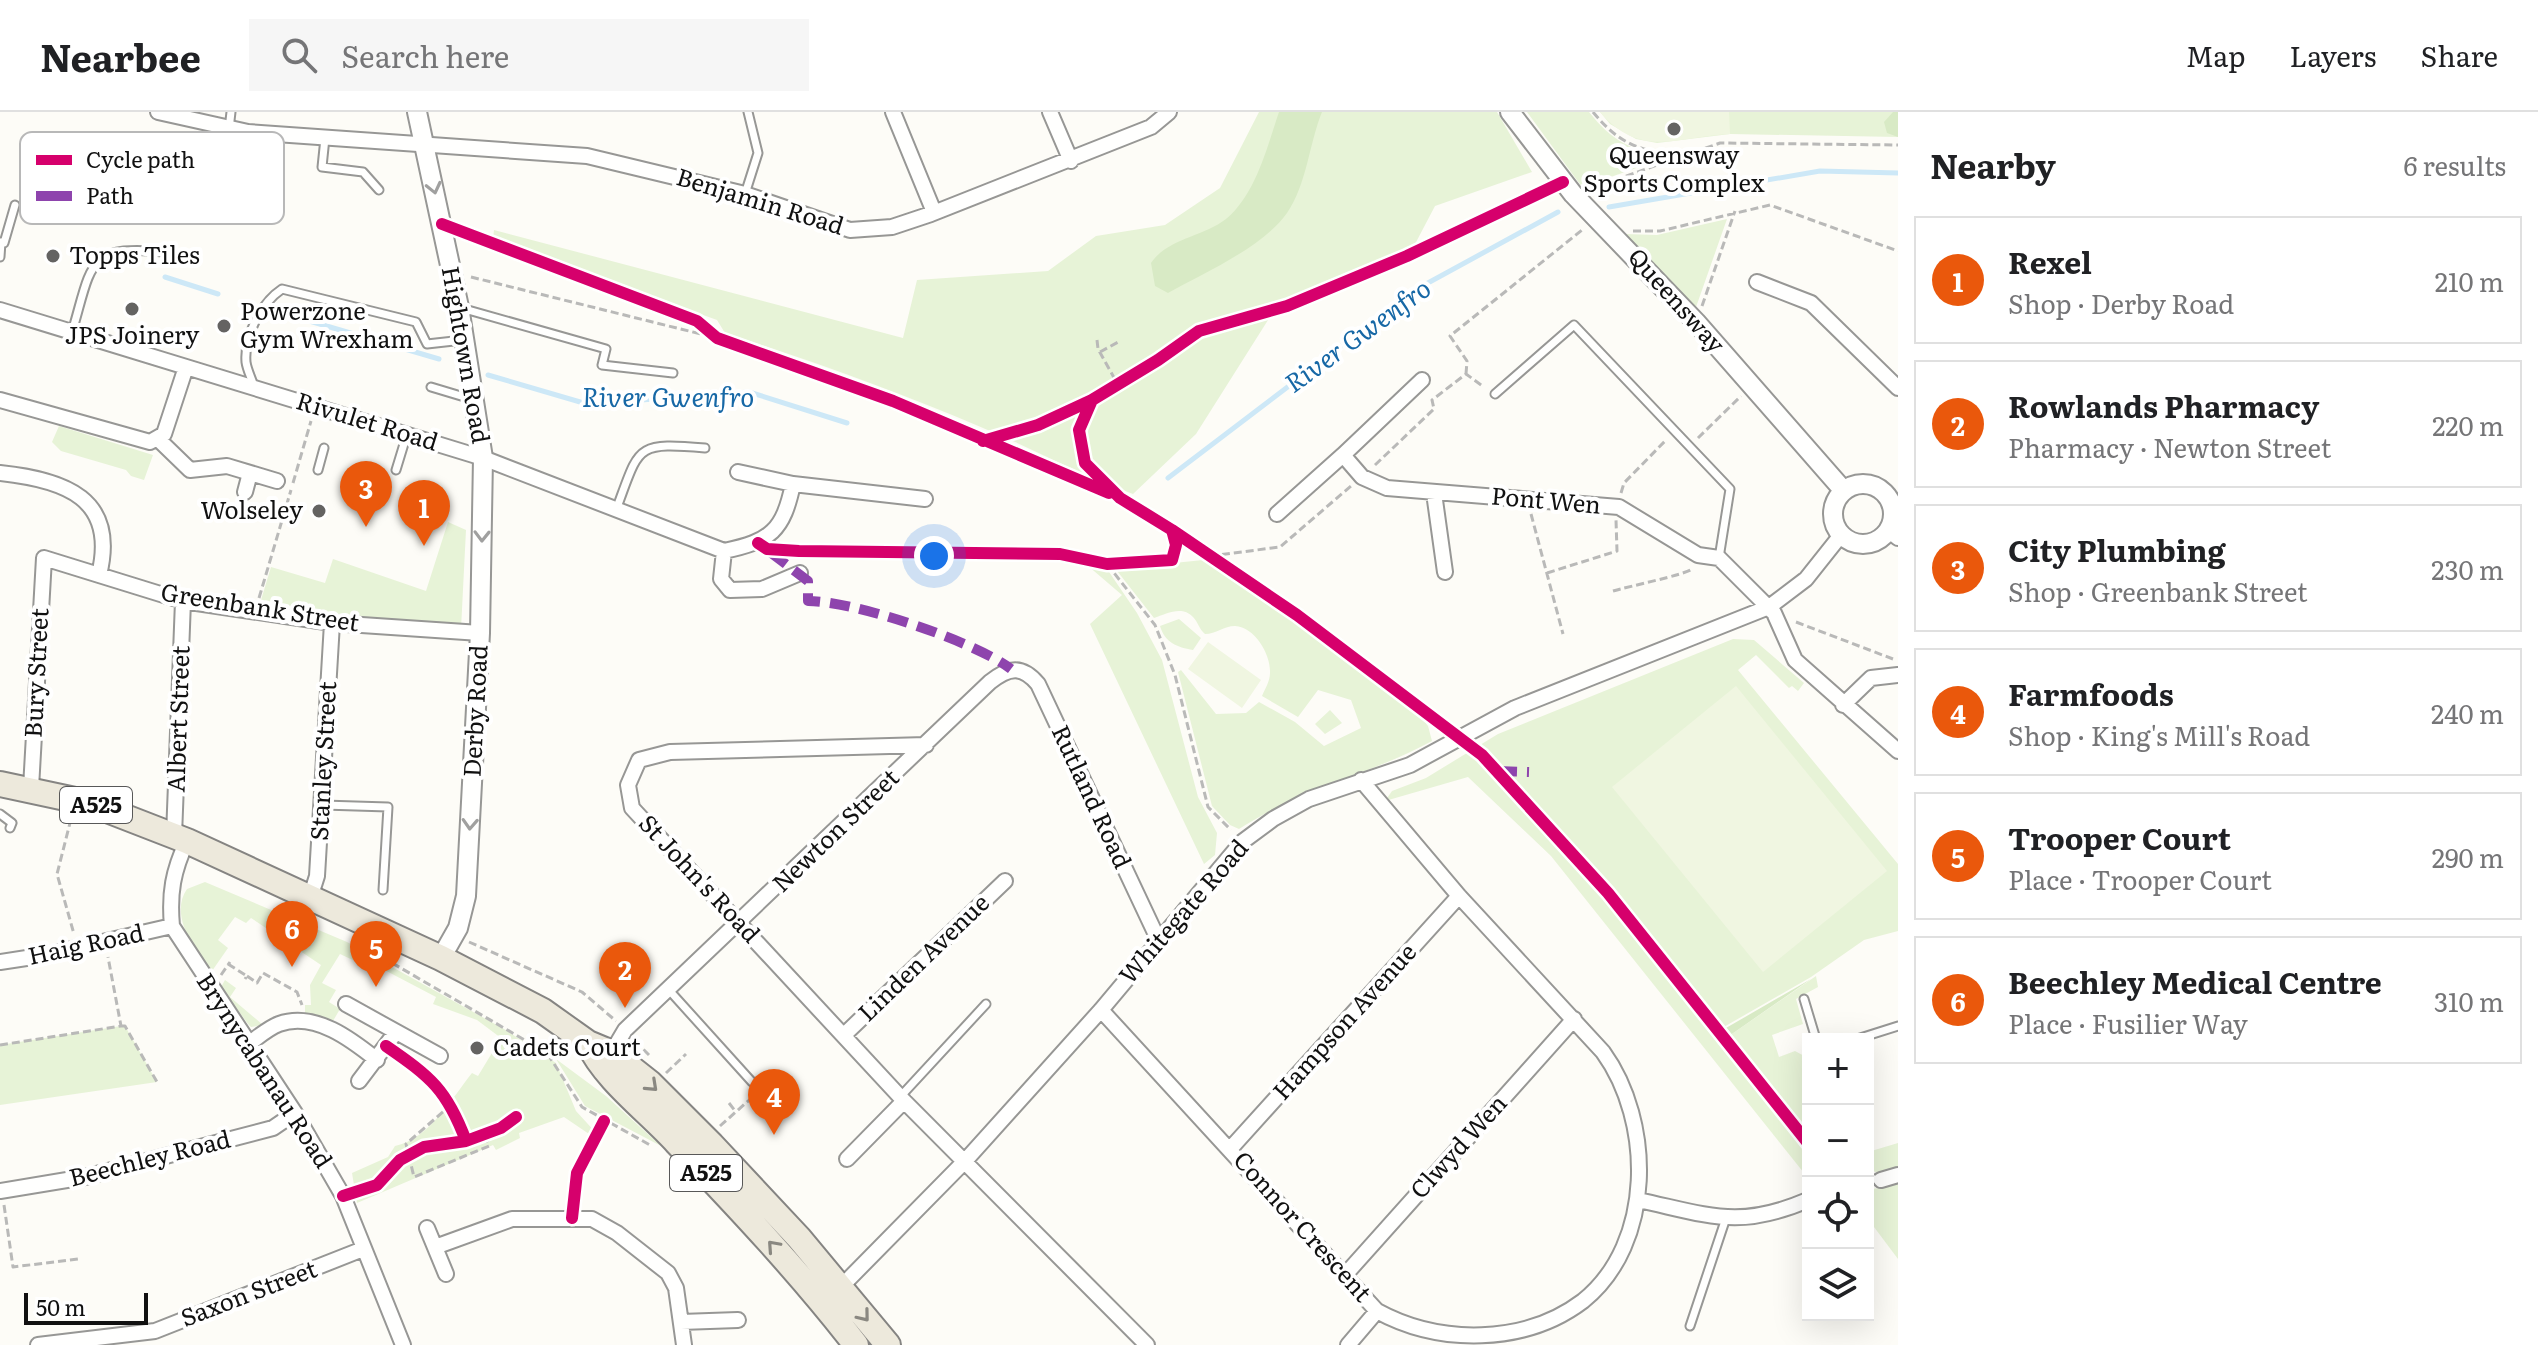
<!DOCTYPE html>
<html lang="en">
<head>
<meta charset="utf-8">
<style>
	:root { --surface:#fff; --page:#f6f6f6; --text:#202124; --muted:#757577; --line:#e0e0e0; --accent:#ea580c }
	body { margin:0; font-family:Literata,serif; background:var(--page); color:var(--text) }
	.controls { position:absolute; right:24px; bottom:24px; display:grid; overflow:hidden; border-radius:0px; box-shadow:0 8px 32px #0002 }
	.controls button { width:72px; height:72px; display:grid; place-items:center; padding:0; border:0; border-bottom:2px solid var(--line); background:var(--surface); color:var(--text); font:40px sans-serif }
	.scale { position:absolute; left:24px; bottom:20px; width:124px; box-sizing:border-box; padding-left:8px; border:4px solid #111; border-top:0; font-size:22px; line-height:28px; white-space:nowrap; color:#111; -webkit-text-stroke:6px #fff; paint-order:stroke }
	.you { position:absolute; left:934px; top:444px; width:28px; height:28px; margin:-20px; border:6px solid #fff; border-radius:50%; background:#1a73e8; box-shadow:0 0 0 12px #1a73e833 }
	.badge { display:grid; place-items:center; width:52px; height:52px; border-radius:50%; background:var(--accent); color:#fff; font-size:26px; font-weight:700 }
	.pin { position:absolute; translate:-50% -66px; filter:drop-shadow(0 2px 4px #0008) }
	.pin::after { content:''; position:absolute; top:42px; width:28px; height:24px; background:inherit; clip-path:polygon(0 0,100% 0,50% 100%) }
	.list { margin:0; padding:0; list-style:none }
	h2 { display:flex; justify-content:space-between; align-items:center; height:104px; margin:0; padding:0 32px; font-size:34px }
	h2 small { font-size:26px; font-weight:400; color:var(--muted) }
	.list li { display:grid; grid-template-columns:52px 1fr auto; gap:24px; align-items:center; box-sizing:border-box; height:128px; margin:0 16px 16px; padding:0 16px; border:2px solid var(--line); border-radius:0px }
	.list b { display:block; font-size:30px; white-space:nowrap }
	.list p { margin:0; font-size:26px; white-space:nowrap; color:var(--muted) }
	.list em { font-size:26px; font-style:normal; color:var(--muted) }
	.icon { flex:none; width:44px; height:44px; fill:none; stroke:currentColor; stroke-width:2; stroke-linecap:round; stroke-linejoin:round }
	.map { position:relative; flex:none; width:1898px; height:1233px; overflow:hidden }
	header { display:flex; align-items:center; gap:48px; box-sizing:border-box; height:112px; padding:0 40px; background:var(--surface); border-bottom:2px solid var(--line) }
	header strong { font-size:38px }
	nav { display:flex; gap:44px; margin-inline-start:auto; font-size:28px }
	.search { width:560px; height:72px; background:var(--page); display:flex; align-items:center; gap:20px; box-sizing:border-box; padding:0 28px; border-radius:0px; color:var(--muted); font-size:30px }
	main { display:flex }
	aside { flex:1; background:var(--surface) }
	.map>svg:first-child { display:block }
	.green { fill:#e7f3d7 }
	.forest { fill:#d8eac5 }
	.pitch { fill:#f0f6e1 }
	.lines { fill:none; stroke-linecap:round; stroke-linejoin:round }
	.stream { stroke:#cde8f7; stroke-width:5 }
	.service-casing { stroke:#979795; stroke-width:11 }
	.minor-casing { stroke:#979795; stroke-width:18 }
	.tertiary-casing { stroke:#979795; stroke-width:22 }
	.primary-casing { stroke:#858482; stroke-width:28 }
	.path { stroke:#b9b9b8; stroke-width:3; stroke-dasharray:8 4; stroke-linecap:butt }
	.service { stroke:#fffffe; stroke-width:7 }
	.minor { stroke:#fffffe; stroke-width:14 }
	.tertiary { stroke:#fffffe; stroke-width:18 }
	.primary { stroke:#ede9dc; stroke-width:24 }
	.quiet { stroke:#8e44ad; stroke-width:10; stroke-dasharray:20 10; stroke-linecap:butt }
	.cycleway-casing { stroke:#fff; stroke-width:17 }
	.cycleway { stroke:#d6006c; stroke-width:12 }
	.oneway { stroke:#a0a09f }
	.oneway2 { stroke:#8a8881 }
	.poi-dot { fill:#646362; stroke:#fff; stroke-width:3 }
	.labels { text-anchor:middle; stroke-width:8; stroke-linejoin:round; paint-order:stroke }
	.shield { fill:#fff; stroke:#585858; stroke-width:2 }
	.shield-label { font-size:22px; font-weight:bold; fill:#111 }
	.poi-label { font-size:24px; fill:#111; stroke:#fff; text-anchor:start }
	.street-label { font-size:24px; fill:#111; stroke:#fff }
	.water-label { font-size:26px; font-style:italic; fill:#1768a6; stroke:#fff }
	.key { fill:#fff; stroke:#b8b8b8; stroke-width:2 }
	.key-label { font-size:22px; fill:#111 }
</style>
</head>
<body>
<header>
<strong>Nearbee</strong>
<div class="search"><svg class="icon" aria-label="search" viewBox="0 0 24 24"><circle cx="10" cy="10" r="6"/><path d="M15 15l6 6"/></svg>Search here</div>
<nav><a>Map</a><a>Layers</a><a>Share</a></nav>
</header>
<main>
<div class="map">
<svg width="1898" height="1233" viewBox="0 0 1898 1233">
	<rect width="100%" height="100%" fill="#fdfcf7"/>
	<path class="green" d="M 1259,0 L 1497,0 L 1532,60 L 1435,94 L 1414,134 L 1280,189 L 1196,322 L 1133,382 C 1081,363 1034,337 983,316 C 899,280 812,249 725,221 L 717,208 L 493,127 L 494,118 L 903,226 L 917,168 L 1048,159 L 1096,124 L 1165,113 L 1220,76 Z
		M 1527,0 L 1589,0 C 1613,30 1629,36 1665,46 L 1582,75 Z
		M 1600,0 L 1898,0 L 1898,25 L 1730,22 L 1657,31 L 1636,27 L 1610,12 Z
		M 1727,107 L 1695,198 L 1624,122 L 1657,123 Z
		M 59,314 L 153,343 L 144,368 L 131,364 L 126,358 L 61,339 L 52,330 Z
		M 448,410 L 466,418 L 461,517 L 258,498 L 271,455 L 325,471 L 333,447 L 426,479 Z
		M 1203,448 L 1299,511 L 1422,606 L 1428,614 L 1432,629 C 1369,663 1299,678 1239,717 L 1230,713 L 1212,694 L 1178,560 L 1181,558 L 1216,602 L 1246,601 L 1259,590 L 1295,610 L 1324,634 L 1361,616 L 1351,588 L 1318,578 L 1298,605 L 1262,584 C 1265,577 1270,569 1270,561 C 1271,543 1255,515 1235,514 C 1224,514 1216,522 1205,522 C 1199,517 1198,510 1193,505 C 1182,493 1166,502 1154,506 L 1114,455 L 1166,456 L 1174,451 Z
		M 1087,453 L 1105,454 L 1137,501 L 1162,548 L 1198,685 L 1217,721 L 1215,743 L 1204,752 L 1090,512 L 1122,483 Z
		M 1179,507 L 1201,526 L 1193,538 C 1177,535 1165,531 1160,514 Z
		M 1733,527 L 1754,528 L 1804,571 L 1798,579 L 1792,574 L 1789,576 L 1756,543 L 1738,558 L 1898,752 L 1898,819 L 1864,828 L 1811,865 L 1715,920 L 1808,1043 L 1808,1066 L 1551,744 L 1468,665 L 1385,689 L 1392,679 L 1426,666 L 1498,622 Z
		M 1330,598 L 1342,611 L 1325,622 L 1315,612 Z
		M 205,770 L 347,830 L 504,917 L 556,951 L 576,999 L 598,1023 L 589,1022 L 564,1005 L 519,1021 L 520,1026 L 496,1038 L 493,1033 L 357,1091 L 352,1061 L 388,1045 L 395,1034 C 429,1027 452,986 472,961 L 478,964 L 501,926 L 477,908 L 433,892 L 436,885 L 375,853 L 372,857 L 340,842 L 322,871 L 336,878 L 329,890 L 340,897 L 333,909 L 305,902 L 305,893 L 311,893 L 310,873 L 321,853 L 251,806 L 246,811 L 235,805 L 218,828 L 228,836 L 212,859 C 194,838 169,803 187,777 Z
		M 1816,864 L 1818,875 L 1796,887 L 1803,912 L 1772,923 L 1779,945 L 1795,939 L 1808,946 L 1808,1034 L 1729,924 Z
		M 225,868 L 236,876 L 230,885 L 263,913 L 251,915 L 248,912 L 221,875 Z
		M 121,914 L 125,914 L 157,970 L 0,993 L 0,933 Z
		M 556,947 L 606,984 L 661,1034 L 585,994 Z
		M 1898,1031 L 1898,1057 L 1881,1062 L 1868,1057 L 1868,1040 Z
		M 1898,1072 L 1898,1147 L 1868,1107 L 1868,1078 Z"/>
	<path class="forest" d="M 1279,0 L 1322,0 C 1309,32 1307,72 1287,101 C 1263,135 1204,161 1168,181 L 1155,174 L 1151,151 C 1168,126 1203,125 1226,107 C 1256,82 1267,35 1279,0 Z
		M 1893,0 L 1898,0 L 1898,25 L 1887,21 L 1884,10 Z
		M 1811,867 L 1729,924 L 1759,967 L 1754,964 L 1719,920 Z"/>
	<path class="pitch" d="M 1600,0 L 1729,0 L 1730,22 C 1678,24 1641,48 1600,0 Z
		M 1208,530 L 1261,568 L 1242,596 L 1188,557 Z
		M 1736,574 L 1887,759 L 1763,860 L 1612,675 Z"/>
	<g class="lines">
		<path class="stream" d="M 1609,95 L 1820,59 L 1898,61
			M 165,165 L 218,182
			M 272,198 L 439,247
			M 488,263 L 587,292 L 749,280 L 847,311
			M 1168,366 L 1415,178 L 1558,100"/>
		<g class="service-casing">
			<path id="service" d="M 229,17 L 231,0
				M 325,26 L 322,55 L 363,60 L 379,78
				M 745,82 L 758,41 L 748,0
				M 4,131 L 15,93
				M 0,145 L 1,130
				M 461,196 L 606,237 L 602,253 L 673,261
				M 72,220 C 92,153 86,132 164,140
				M 254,275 C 252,267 247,258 246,250 C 244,224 261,191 282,177 L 416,210 L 427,232 L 463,228
				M 431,275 L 471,287
				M 1495,282 L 1574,213 L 1730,377 L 1719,446
				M 318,358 L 324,336
				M 396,358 L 407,322
				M 616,398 C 640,334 634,330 705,336
				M 323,693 L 388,695 L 383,778
				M 0,702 L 12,711 L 10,716
				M 668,877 L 752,970
				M 1804,887 L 1816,927
				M 1857,927 L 1898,914
				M 900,985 L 986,892
				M 1868,1066 L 1881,1068
				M 1690,1214 L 1726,1106"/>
		</g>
		<g class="minor-casing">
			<path id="minor" d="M 158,0 L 248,20 L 587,44 L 745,82 L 850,118 L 892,115 L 931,102 L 1151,15 L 1169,0
				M 893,0 L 934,100
				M 1050,0 L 1071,49
				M 1757,170 L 1811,191 L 1898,276
				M 0,198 L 483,346 L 724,439 C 771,429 783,419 793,372 L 925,387
				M 1422,268 L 1343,343 L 1362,365 L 1387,376 L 1619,395 L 1698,443 L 1719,446 L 1774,501 L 1795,548 L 1898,639
				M 0,288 L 150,330 L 164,322 L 186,255
				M 158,327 L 190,358 L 227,354 L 277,369
				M 738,360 L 793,372
				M 0,361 C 65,368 118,386 99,463
				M 245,380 L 250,361
				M 1434,381 L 1445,460
				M 1277,402 L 1343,343
				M 1888,418 L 1898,426
				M 724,439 L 721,467 L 730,478 L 762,477 L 800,461
				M 1843,593 L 1871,566 L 1898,563
				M 926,633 L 670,640 L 639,648 L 628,673 L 632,696 L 904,989 L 1147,1233
				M 31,676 L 44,446 L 183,489 L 332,511 L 480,521
				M 174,724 L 183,489
				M 187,729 C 173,759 169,781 172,814 L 295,1001 L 343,1084 L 403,1233
				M 310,786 L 317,764 L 332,511
				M 0,850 L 46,843 L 172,814
				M 346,892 L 440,944
				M 1101,898 L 1377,1199 C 1439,1233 1525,1233 1583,1189 C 1655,1131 1653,1009 1603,940 L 1459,784 L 1361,668
				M 844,923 L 1005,769
				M 247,933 C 257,926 268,916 279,912 C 315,899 352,928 377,948
				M 609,945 L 625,918 L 990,570 C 1009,555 1022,553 1038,572 L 1158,827
				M 359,969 L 396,920
				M 1231,1036 L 1459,784
				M 847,1047 L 904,989
				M 1881,1068 L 1898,1063
				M 0,1079 L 85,1065 L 273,1016 L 295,1001
				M 1638,1088 C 1709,1103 1738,1118 1808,1088
				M 427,1116 L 446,1162
				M 435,1135 L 512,1107 L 592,1107 L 617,1121 L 668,1161 L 676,1176 L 684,1233
				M 1345,1163 L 1574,907
				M 835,1181 L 965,1049 L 1101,898 L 1242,730 L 1273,707 L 1309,687 L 1410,653 L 1515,596 L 1769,495 L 1806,467 L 1841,423
				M 681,1210 L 738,1208
				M 38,1233 L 155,1219 L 363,1137
				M 1348,1233 L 1377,1199"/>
		</g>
		<g class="tertiary-casing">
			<path id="tertiary" d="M 417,0 L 459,195 L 483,346 L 480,521 L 466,784 L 458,816 L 441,846
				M 1510,0 L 1573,82 L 1696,210 L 1844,379
				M1833 402a30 30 0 1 1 60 0a30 30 0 1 1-60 0Z"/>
		</g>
		<g class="primary-casing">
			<path id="primary" d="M 0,672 L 89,691 L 187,729 L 441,846 L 543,899 L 588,931 L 612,941 L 650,971 L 712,1033 L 799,1126 L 888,1233
				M 588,931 C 605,968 649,1000 677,1031 C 739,1096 801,1162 856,1233"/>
		</g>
		<path class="path" d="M 1593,0 C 1620,33 1638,37 1679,45
			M 1592,76 L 1720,31 L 1898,33
			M 1633,119 L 1660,119 L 1770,93 L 1898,139
			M 471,165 L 717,226
			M 1702,194 L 1735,99
			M 1097,228 L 1098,237 L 1117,271
			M 1100,240 L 1120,229
			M 1466,262 L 1467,249 L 1450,224 L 1582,118
			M 1698,326 L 1741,284
			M 1375,353 L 1434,297 L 1432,288 L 1466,262 L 1484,275
			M 293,371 L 311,309
			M 1621,381 L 1624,371 L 1667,327
			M 1531,402 L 1563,522
			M 1210,444 L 1280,435 L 1351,374
			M 1107,452 L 1155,513 L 1175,563 L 1208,695 L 1231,718
			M 1547,461 L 1617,439 L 1616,408
			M 1613,479 C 1626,475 1688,462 1692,457
			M 259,486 L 291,378
			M 1796,510 L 1893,547
			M 71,707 L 57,762 L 74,822
			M 469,830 L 582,880 L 616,909
			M 390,843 L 387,848 L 547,941 L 582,995 L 650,1033
			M 228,852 L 247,864 L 245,867
			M 221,863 L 230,850
			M 247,864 L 257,871 L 263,861 L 297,880 L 302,893
			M 121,914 L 125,914 L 157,970
			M 635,929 L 649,943
			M 0,933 L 121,914 L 108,845
			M 666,961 L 686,942
			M 729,991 L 736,1000
			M 452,992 L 406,1032 L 414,1065 L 489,1034 L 485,1022
			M 720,1014 L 756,982
			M 4,1093 L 13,1155 L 78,1147"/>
		<use href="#service" class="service"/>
		<use href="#minor" class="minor"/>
		<use href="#tertiary" class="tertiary"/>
		<use href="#primary" class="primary"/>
		<path class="quiet" d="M 770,440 L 808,469 L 808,489 C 854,489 974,529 1011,557
			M 1497,659 L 1529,660"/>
		<g class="cycleway-casing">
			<path id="cycleway" d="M 442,112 L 697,209 L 717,226 L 893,289 L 1109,381
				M 983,329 L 1038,313 L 1092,288
				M 1172,418 L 1297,503 L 1482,643 L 1608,781 L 1808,1031
				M 758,431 L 767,437 L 799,439 L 1060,442 L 1107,452 L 1172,448 L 1176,433 L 1172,418 L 1120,386 L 1085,351 L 1079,318 L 1092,288 L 1158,248 L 1199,219 L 1287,194 L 1407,144 L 1563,70
				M 386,934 C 431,965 447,978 466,1029
				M 343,1084 L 377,1073 L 400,1048 L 424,1035 L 466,1029 L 501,1016 L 516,1005
				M 572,1106 L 577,1061 L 604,1009"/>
		</g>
		<use href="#cycleway" class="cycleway"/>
	</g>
	<defs><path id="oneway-chevron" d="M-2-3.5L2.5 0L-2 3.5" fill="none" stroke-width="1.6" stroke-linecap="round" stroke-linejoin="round" transform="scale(2)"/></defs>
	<g class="oneway">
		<use href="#oneway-chevron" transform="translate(434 76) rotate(77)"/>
		<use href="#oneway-chevron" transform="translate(482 424) rotate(91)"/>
		<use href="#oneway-chevron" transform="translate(470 712) rotate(93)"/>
	</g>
	<g class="oneway2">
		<use href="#oneway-chevron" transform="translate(652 974) rotate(43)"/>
		<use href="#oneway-chevron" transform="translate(773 1134) rotate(-132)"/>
		<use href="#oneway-chevron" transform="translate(864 1204) rotate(51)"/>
	</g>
	<g class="poi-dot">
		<circle cx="1674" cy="17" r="8"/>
		<circle cx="53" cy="144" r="8"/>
		<circle cx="132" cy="197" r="8"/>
		<circle cx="224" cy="214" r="8"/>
		<circle cx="319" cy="399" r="8"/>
		<circle cx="477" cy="936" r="8"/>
	</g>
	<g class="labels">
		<g class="shield">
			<rect x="60" y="675" width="72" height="36" rx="6"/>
			<rect x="670" y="1043" width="72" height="36" rx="6"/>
		</g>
		<g class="shield-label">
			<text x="96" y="701">A525</text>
			<text x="706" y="1069">A525</text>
		</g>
		<g class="poi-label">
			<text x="1674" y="52" text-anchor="middle">Queensway<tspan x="1674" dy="28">Sports Complex</tspan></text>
			<text x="69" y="152">Topps Tiles</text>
			<text x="240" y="208">Powerzone<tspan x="240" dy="28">Gym Wrexham</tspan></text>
			<text x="132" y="232" text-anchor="middle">JPS Joinery</text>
			<text x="303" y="407" text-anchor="end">Wolseley</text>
			<text x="493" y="944">Cadets Court</text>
		</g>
		<g class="street-label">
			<text transform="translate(760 90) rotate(17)" y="8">Benjamin Road</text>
			<text transform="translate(1676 189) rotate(48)" y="8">Queensway</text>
			<text transform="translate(465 243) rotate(80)" y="8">Hightown Road</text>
			<text transform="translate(367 310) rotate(17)" y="8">Rivulet Road</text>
			<text transform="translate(1546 389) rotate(5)" y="8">Pont Wen</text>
			<text transform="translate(260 496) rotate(9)" y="8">Greenbank Street</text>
			<text transform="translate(37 561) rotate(-87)" y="8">Bury Street</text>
			<text transform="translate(476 599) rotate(-87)" y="8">Derby Road</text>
			<text transform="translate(179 607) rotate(-88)" y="8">Albert Street</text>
			<text transform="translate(324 649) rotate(-87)" y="8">Stanley Street</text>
			<text transform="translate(1091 685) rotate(65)" y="8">Rutland Road</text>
			<text transform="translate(836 719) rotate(-44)" y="8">Newton Street</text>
			<text transform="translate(699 767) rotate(47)" y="8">St John's Road</text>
			<text transform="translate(1184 800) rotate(-49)" y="8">Whitegate Road</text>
			<text transform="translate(86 833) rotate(-12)" y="8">Haig Road</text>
			<text transform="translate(924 846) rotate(-44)" y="8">Linden Avenue</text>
			<text transform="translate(1345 910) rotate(-48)" y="8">Hampson Avenue</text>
			<text transform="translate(264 959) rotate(57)" y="8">Brynycabanau Road</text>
			<text transform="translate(1459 1035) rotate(-48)" y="8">Clwyd Wen</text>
			<text transform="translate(150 1047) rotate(-14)" y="8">Beechley Road</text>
			<text transform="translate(1302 1115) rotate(48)" y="8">Connor Crescent</text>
			<text transform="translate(249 1182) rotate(-21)" y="8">Saxon Street</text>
		</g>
		<g class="water-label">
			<text transform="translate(1358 224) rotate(-36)" y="9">River Gwenfro</text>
			<text x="668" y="295">River Gwenfro</text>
		</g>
	</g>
	<rect x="20" y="20" width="264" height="92" rx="12" class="key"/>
	<rect x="36" y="43" width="36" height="10" fill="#d6006c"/>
	<rect x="36" y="79" width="36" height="10" fill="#8e44ad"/>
	<g class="key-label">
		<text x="86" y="56">Cycle path</text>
		<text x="86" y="92">Path</text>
	</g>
</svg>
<div class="controls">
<button>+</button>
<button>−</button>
<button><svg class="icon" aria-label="locate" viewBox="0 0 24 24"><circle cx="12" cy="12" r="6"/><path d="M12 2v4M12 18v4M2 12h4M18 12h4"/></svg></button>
<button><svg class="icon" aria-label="layers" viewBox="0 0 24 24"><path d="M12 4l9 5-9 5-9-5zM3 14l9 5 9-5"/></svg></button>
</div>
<div class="scale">50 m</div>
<div class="you"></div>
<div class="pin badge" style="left:424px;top:434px">1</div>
<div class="pin badge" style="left:625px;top:896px">2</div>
<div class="pin badge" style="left:366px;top:415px">3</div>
<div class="pin badge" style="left:774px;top:1023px">4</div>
<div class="pin badge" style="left:376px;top:875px">5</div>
<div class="pin badge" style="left:292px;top:855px">6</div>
</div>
<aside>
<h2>Nearby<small>6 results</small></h2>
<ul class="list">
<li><span class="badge">1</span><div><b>Rexel</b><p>Shop · Derby Road</p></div><em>210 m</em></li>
<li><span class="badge">2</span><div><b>Rowlands Pharmacy</b><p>Pharmacy · Newton Street</p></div><em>220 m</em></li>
<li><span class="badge">3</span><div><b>City Plumbing</b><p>Shop · Greenbank Street</p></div><em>230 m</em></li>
<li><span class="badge">4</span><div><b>Farmfoods</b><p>Shop · King's Mill's Road</p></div><em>240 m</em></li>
<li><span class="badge">5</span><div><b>Trooper Court</b><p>Place · Trooper Court</p></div><em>290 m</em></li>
<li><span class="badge">6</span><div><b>Beechley Medical Centre</b><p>Place · Fusilier Way</p></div><em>310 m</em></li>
</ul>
</aside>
</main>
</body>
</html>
